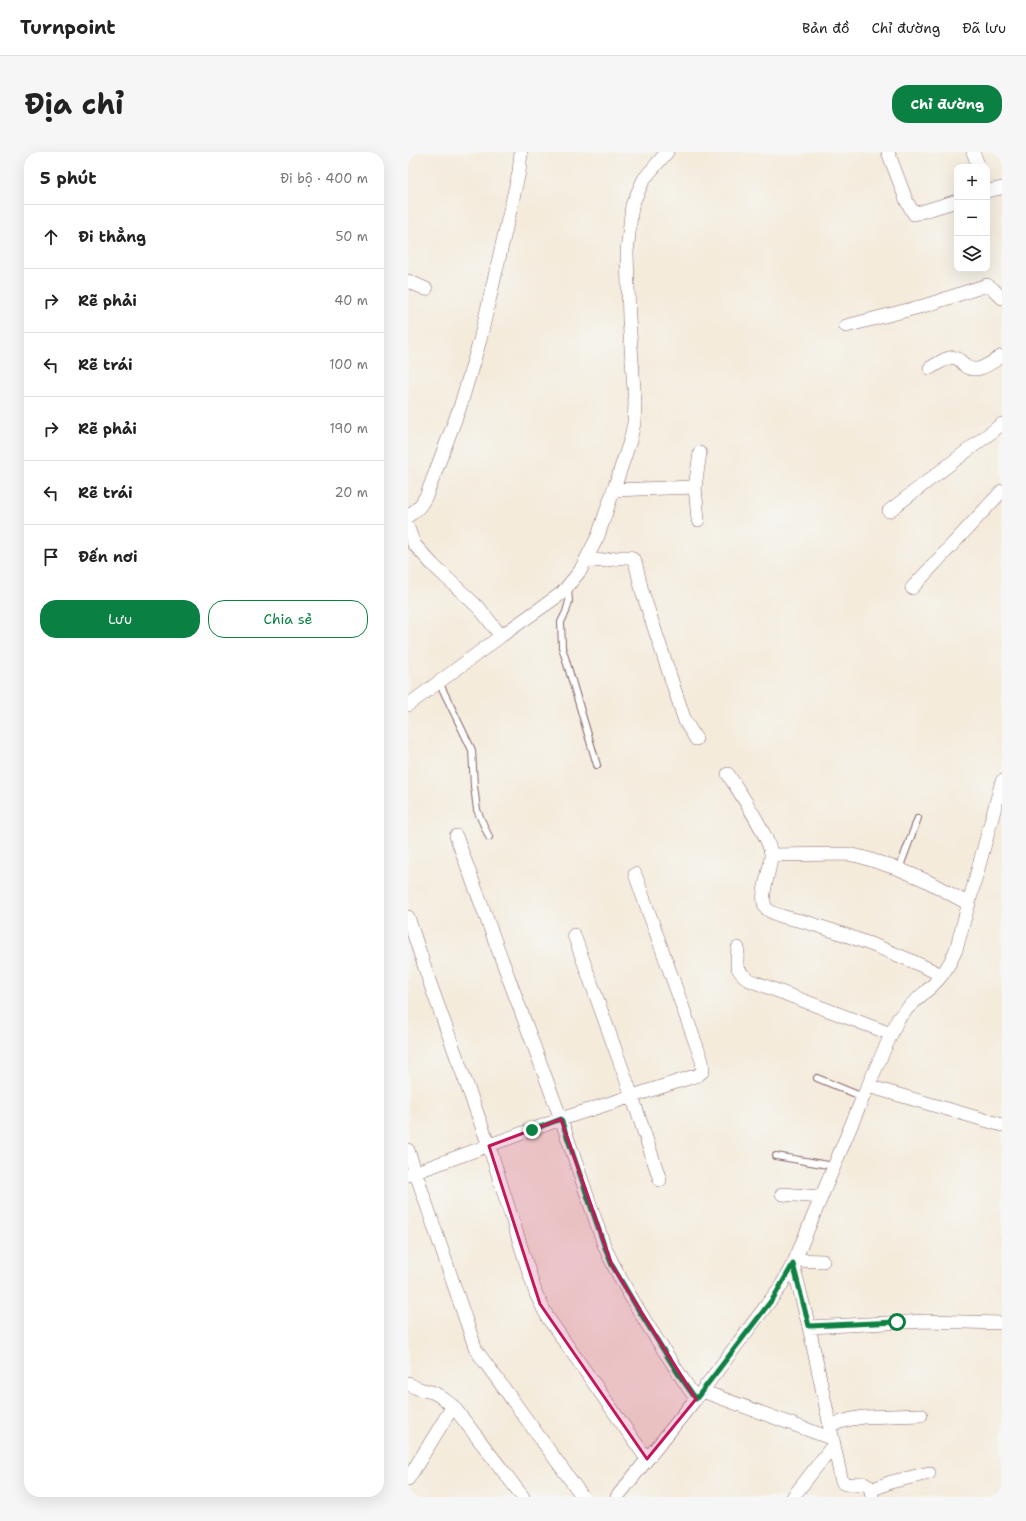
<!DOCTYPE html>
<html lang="vi">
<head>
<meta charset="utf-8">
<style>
	:root { --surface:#fff; --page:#f6f6f6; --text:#222; --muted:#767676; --line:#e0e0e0; --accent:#0b8043 }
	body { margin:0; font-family:"Shantell Sans",sans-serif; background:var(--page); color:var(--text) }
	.controls { position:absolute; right:12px; top:12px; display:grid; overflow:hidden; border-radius:8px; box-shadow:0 4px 16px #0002 }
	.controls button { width:36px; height:36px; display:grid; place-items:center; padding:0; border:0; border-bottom:1px solid var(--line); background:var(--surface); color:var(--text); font:20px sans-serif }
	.stop { position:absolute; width:12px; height:12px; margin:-9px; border:3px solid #0b8043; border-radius:50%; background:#fff }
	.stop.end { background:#0b8043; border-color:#fff; box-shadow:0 1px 4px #0008 }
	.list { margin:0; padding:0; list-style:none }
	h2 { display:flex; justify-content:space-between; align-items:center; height:52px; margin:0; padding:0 16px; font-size:17px }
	h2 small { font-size:13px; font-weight:400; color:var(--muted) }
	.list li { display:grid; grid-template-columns:26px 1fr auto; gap:12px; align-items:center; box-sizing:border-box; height:64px; padding:0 16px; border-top:1px solid var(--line) }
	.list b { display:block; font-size:15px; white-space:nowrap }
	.list em { font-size:13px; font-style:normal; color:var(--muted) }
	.actions { display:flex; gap:8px; padding:12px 16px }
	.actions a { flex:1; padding:9px 0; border:1px solid var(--accent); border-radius:16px; text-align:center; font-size:14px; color:var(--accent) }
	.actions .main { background:var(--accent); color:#fff }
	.icon { flex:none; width:22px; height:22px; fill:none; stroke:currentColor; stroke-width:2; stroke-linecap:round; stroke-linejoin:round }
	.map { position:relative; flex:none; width:594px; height:1345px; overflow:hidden; border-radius:16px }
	header { display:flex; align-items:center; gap:24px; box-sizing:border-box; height:56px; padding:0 20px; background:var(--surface); border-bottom:1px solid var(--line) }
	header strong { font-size:19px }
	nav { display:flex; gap:22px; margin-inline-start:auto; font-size:14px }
	.intro { display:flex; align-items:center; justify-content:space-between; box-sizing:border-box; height:96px; padding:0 24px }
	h1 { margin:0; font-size:28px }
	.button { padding:10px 18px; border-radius:16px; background:var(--accent); color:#fff; font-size:14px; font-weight:700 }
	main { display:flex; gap:24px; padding:0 24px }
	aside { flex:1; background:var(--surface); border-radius:16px; box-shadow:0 4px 16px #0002 }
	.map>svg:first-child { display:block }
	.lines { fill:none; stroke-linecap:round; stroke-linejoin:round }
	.lane-casing { stroke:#866669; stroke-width:8 }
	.street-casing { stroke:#866669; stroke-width:14 }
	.lane { stroke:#fff; stroke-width:6 }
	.street { stroke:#fff; stroke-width:13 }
	.route { stroke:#0b8043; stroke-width:5 }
	.marked { fill:#c2185b; fill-opacity:0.2; stroke:#c2185b; stroke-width:3; stroke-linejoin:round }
</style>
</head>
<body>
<header>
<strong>Turnpoint</strong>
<nav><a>Bản đồ</a><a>Chỉ đường</a><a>Đã lưu</a></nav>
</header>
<div class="intro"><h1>Địa chỉ</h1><a class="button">Chỉ đường</a></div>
<main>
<aside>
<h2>5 phút<small>Đi bộ · 400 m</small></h2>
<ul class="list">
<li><svg class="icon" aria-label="ahead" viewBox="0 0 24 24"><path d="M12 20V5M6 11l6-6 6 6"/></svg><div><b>Đi thẳng</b></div><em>50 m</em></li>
<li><svg class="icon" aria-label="right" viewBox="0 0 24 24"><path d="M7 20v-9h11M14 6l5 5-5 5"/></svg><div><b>Rẽ phải</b></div><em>40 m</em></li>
<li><svg class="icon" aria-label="left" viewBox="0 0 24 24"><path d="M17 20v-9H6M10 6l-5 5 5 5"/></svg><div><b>Rẽ trái</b></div><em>100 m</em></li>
<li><svg class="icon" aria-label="right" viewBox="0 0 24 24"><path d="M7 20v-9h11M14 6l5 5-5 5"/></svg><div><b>Rẽ phải</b></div><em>190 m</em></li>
<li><svg class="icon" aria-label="left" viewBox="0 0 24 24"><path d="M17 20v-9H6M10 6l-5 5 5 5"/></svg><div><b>Rẽ trái</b></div><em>20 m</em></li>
<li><svg class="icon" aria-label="arrive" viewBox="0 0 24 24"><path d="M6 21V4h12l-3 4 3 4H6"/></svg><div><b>Đến nơi</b></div></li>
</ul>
<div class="actions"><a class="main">Lưu</a><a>Chia sẻ</a></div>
</aside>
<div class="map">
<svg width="594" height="1345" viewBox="0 0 594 1345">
	<rect width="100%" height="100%" fill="#f6f6f2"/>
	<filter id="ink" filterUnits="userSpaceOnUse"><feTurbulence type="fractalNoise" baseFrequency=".025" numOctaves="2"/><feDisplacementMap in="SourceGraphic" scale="8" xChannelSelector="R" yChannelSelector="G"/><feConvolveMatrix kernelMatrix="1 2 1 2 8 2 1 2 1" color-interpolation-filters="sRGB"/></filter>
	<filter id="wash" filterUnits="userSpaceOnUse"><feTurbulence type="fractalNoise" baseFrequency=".012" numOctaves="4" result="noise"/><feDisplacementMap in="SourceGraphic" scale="16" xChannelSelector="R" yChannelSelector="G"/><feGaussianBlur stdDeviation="0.9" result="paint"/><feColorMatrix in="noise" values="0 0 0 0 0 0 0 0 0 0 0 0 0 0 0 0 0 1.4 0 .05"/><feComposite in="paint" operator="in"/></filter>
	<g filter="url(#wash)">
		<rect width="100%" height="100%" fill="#f4ebdb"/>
	</g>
	<g filter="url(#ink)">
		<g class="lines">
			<g class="lane-casing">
				<path id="lane" d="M 160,437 L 161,449 L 158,460 L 153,470 L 154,495 L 189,613
					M 31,530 L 64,598 L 66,634 L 69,658 L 81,685
					M 491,717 L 510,666
					M 409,926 L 455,945
					M 368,1004 L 426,1014"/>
			</g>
			<g class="street-casing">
				<path id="street" d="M 480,0 L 499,50 L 506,62 L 549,49
					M 565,0 L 571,15
					M 579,39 L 594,36
					M 0,129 L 18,137
					M 438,174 L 519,153 L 579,133 L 585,137 L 594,146
					M 522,216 C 528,213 540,203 548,206 C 552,207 554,211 557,214 C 569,223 584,210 594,204
					M 287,335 L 290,368
					M 205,338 L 287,335 L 292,301
					M 481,359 L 594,272
					M 0,364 C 10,358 14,352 19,342 L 52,255 L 72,188 L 111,20 L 113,0
					M 0,376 L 6,392 L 25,413 L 72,457 L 93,484
					M 178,407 L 193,409 L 216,405 L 222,405 L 227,409 L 234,439 L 277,569 L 288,587
					M 504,436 L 594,339
					M 0,553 L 93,484 L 154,441 L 172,419 L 190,384 L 222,289 L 226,271 L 227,251 L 221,167 L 219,100 L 224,53 L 236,27 L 259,0
					M 320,622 C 331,640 361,683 363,702 C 364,717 350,744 358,756 C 363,763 389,768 398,770 C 444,784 491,802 534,823
					M 48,684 L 153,967 L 196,1093 C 208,1121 223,1146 239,1172 C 255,1197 271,1222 288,1247
					M 363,703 L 439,702 L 454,705 L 491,717 L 519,729 L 561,752
					M 0,765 L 23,834 L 81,994 L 128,1142 L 140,1166 L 239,1307
					M 166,783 L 224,944 L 252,1028
					M 330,796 C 328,814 327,817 341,828 L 483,882
					M 460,934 L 594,973
					M 0,998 L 68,1198 L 175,1345
					M 0,1023 L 153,967 L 290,923 L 295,919 L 294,909 L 227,722
					M 374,1042 L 413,1045
					M 387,1108 L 415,1109
					M 385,1112 L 401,1175 L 433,1326 L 435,1331 C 449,1337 461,1321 464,1345
					M 401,1175 L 518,1169 L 594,1171
					M 0,1231 C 7,1237 15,1238 24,1240 C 32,1243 38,1249 45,1254 L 115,1345
					M 294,1239 L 425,1287
					M 421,1273 L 444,1267 L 456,1265 L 513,1263
					M 0,1327 L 45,1254
					M 463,1338 L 483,1330 L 521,1321
					M 209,1345 L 294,1239 L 373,1134 L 387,1108 L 455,945 L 490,867 C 500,854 512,845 524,834 C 535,824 542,812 548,798 L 594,629
					M 385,1345 L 426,1292"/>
			</g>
			<use href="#lane" class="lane"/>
			<use href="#street" class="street"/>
		</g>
	</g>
	<g class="lines" filter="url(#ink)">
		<path class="route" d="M 124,978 L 153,967 L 196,1093 L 204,1113 L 228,1154 L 269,1220 L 288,1247 L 366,1145 L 385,1112 L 401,1174 L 489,1170"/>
	</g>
	<path class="marked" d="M 153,967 L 204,1113 L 288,1247 L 239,1307 L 132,1152 L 81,994 Z"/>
</svg>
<div class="controls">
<button>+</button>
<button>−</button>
<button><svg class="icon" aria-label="layers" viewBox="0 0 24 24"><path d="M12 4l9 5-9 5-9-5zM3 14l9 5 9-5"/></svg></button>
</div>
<div class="stop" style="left:489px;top:1170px"></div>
<div class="stop end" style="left:124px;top:978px"></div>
</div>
</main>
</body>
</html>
